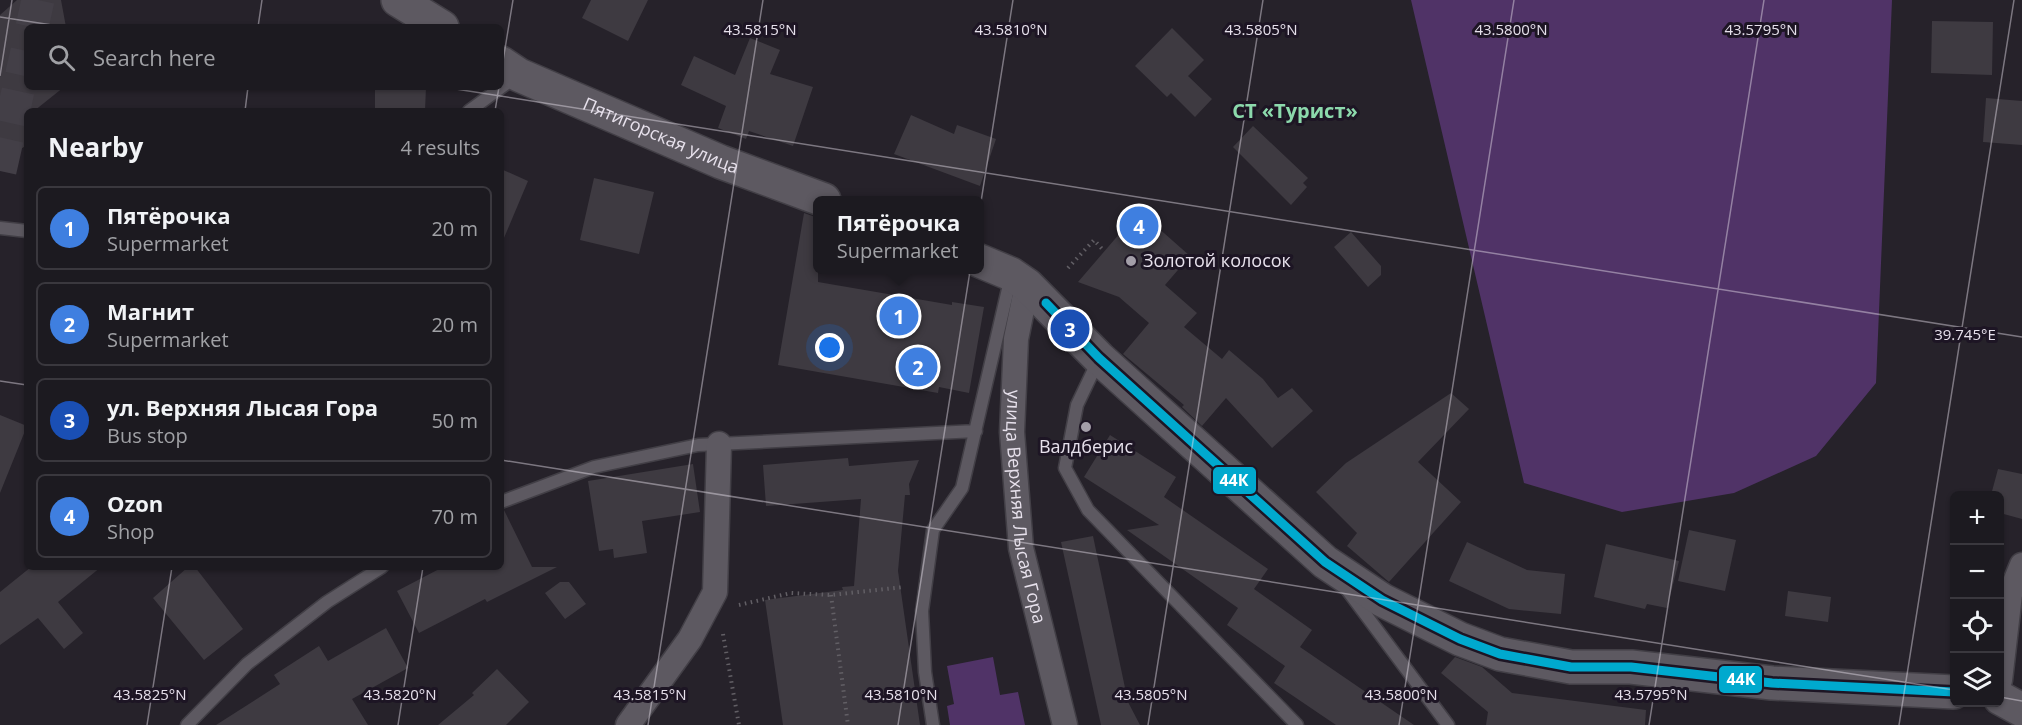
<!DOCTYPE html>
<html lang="en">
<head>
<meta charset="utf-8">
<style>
	:root { --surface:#1c1a20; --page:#29272d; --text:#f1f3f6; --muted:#a0a1a5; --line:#3a383e; --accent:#8c9099 }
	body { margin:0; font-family:"Open Sans",sans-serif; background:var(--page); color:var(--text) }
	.controls { position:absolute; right:18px; bottom:18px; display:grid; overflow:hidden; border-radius:9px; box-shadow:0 2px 4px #0004 }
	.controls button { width:54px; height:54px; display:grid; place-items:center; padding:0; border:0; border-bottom:2px solid var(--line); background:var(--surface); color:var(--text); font:30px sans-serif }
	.you { position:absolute; left:830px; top:348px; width:21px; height:21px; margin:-15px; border:4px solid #fff; border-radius:50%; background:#1a73e8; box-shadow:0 0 0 9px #1a73e833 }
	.badge { display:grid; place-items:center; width:39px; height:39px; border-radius:50%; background:var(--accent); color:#fff; font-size:20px; font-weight:700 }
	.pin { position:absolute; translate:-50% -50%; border:3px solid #fff; box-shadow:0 2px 6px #0006 }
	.popup { position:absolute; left:813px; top:196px; width:171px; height:78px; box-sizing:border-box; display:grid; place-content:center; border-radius:9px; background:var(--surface); filter:drop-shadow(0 2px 4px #0005); font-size:20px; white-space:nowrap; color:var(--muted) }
	.popup b { font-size:22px; color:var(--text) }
	.popup::after { content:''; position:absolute; left:50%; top:100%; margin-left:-12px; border:12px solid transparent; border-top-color:var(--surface) }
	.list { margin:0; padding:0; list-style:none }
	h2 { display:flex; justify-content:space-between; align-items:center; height:78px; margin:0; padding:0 24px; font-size:26px }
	h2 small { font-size:20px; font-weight:400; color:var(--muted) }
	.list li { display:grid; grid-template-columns:39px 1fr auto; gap:18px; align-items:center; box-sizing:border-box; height:84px; margin:0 12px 12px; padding:0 12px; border:2px solid var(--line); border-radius:9px }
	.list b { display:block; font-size:22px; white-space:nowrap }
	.list p { margin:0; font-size:20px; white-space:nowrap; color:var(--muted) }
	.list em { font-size:20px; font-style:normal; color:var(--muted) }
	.icon { flex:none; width:33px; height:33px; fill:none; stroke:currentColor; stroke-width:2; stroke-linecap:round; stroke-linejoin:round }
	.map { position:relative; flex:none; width:2022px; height:725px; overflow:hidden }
	.search { position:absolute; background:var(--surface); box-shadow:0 2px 4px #0004; left:24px; top:24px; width:480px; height:66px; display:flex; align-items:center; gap:15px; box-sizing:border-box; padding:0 21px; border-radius:9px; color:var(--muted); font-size:22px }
	.panel { position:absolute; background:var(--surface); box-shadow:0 2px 4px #0004; left:24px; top:108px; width:480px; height:462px; border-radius:9px }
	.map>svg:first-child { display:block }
	.green { fill:#503367 }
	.building { fill:#3e3a41 }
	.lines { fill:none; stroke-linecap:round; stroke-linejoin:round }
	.primary-tunnel { stroke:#433f47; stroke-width:33; stroke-dasharray:33 16; stroke-linecap:butt }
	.lane-casing { stroke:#423f46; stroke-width:15 }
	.street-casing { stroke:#423f46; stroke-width:27 }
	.secondary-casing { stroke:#423f46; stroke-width:36 }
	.path { stroke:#625f65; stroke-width:4; stroke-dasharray:1.5 4.5; stroke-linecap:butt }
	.lane { stroke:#5d5961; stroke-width:12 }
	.street { stroke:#5d5961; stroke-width:24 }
	.secondary { stroke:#5d5961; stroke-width:33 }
	.bus-1-casing { stroke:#1d1524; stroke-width:14 }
	.bus-1 { stroke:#00a9ce; stroke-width:9 }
	.ticks { fill:none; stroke:#e7e1ec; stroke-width:1.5; stroke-opacity:0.45 }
	.poi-dot { fill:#a39ea8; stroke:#1d1524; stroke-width:2 }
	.labels { text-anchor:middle; stroke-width:6; stroke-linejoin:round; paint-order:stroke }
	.street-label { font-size:18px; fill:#e7e1ec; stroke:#1d1524 }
	.poi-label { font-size:18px; fill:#e7e1ec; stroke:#1d1524; text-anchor:start }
	.neighbourhood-label { font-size:20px; font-weight:bold; fill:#8cd9ac; stroke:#1d1524 }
	.ticks-label { font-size:15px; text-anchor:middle; fill:#e7e1ec; stroke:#1d1524; stroke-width:6; stroke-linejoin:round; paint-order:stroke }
	.line-badge { stroke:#1d1524; stroke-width:2 }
	.badge-label { font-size:16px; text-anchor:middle; font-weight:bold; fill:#fff }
</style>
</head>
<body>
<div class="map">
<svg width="2022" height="725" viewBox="0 0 2022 725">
	<rect width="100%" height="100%" fill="#26222a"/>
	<path class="green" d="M 1411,0 L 1892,0 L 1876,383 L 1816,456 L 1734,493 L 1622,512 L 1524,483 Z
		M 993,657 L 1000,695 L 1018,692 L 1025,725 L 950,725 L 947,706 L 954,704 L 947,666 Z"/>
	<path class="building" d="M 17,0 L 61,0 L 66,27 L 27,27 L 27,87 L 64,87 L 34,111 L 27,111 L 27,145 L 0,162 L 0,15 Z
		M 591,0 L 648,0 L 628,41 L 582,18 Z
		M 1932,21 L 1993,22 L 1992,75 L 1931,73 Z
		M 1172,28 L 1204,60 L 1188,76 L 1212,99 L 1195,117 L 1171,93 L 1167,97 L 1135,66 Z
		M 750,38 L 780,50 L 770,74 L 813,87 L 793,146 L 749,131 L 746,139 L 718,128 L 726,106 L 681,85 L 694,56 L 735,75 Z
		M 375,87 L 426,87 L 425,111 L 375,111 Z
		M 1986,98 L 2022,101 L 2022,145 L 1983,142 Z
		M 911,115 L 954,134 L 957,125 L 996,139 L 980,186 L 894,154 Z
		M 1253,126 L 1308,178 L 1303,183 L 1307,187 L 1291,205 L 1233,147 Z
		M 501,169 L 528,181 L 501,245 Z
		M 594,178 L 654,192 L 639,254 L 580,240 Z
		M 1139,211 L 1190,256 L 1165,285 L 1197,313 L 1184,327 L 1222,359 L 1229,350 L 1263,379 L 1278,398 L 1292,388 L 1313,411 L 1272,448 L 1226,398 L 1202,426 L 1182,407 L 1184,405 L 1123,354 L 1149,323 L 1119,297 L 1078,282 Z
		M 804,213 L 818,218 L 818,282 L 952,305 L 952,302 L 984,307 L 969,393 L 939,387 L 938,393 L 778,365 Z
		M 1351,232 L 1381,266 L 1381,275 L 1368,287 L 1334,247 Z
		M 1451,393 L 1469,409 L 1418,462 L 1461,502 L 1389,582 L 1347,546 L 1357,533 L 1316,492 L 1346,463 Z
		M 0,415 L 27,426 L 0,493 Z
		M 1110,435 L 1176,477 L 1164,497 L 1268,569 L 1254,589 L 1312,630 L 1300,647 L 1414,725 L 1336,725 L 1274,683 L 1285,666 L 1227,625 L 1238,608 L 1127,530 L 1159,525 L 1084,477 Z
		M 848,458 L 849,466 L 919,460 L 909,484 L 910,495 L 905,495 L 898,571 L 920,725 L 783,725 L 765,600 L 843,590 L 842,587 L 854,586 L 861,499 L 766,506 L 763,465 Z
		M 693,464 L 700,512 L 642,521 L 647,553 L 614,558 L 613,549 L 599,551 L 588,481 Z
		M 1998,469 L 2022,474 L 2022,519 L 2000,513 L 2000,495 L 1991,495 Z
		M 501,510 L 504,510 L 532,567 L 557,567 L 487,602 L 485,599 L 419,633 L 397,591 L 443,567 L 501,567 Z
		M 1689,530 L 1736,540 L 1725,591 L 1678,581 Z
		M 1093,536 L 1128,702 L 1140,725 L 1101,725 L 1061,542 Z
		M 1467,542 L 1527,570 L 1565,574 L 1561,614 L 1509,609 L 1449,581 Z
		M 1606,544 L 1679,561 L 1667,608 L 1647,604 L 1645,609 L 1594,597 Z
		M 31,567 L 101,567 L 58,602 L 83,633 L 64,649 L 38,618 L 0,645 L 0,592 Z
		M 188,567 L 195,567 L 243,629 L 204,660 L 153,598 Z
		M 560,582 L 569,582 L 586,604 L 565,619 L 545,593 Z
		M 1788,591 L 1831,597 L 1828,622 L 1785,616 Z
		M 386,628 L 408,668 L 352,699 L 368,725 L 216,725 L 280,684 L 274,675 L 319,646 L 328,661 Z
		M 1455,657 L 1482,667 L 1512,693 L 1646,710 L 1645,725 L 1486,725 L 1488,712 L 1441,673 Z
		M 497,669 L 529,702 L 506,725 L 438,725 L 474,695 L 472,693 Z"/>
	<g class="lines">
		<path class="primary-tunnel" d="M 32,27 L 38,0
			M 0,171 L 27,51"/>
		<g class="lane-casing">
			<path id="lane" d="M 469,111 L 518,75
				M 0,228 L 27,231
				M 1098,361 L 1077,405 L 1065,468 L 1088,510 L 1297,725
				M 501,502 L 594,467 L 698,445 L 976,431
				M 1348,591 L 1448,725
				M 187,725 L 247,664 L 327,602 L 382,567
				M 933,725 L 925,672 L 922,611 L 933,530 L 962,488 L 1011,276"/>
		</g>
		<g class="street-casing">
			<g id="street">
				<path id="s1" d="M 1027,285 L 1016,339 L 1012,432 L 1021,548 L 1065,725"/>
				<path d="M 2000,680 L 2010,594 L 2022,565"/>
				<path d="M 628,725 L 690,639 L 715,592 L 719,444"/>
			</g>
		</g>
		<g class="secondary-casing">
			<g id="secondary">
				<path d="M 398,0 L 442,27"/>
				<path id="s2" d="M 501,63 L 519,75 L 721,162 L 824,200"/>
				<path d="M 980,261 L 1011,274 L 1027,285 L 1099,358 L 1325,562 L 1382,600 L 1460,639 L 1500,654 L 1571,667 L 1631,667 L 1772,683 L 1954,692"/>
				<path d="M 2000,698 L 2022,710"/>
			</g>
		</g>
		<path class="path" d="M 1068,268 L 1094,240 L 1104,251
			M 831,595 L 848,725
			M 739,605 L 791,593 L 831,595 L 904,587
			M 723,634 L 739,725"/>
		<use href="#lane" class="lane"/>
		<use href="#street" class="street"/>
		<use href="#secondary" class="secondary"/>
		<g class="bus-1-casing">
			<path id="bus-1" d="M 1046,303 L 1099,358 L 1325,562 L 1382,600 L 1460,639 L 1500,654 L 1571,667 L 1631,667 L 1772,683 L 1954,692"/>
		</g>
		<use href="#bus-1" class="bus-1"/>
	</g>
	<path class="ticks" d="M 0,17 L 65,27M 258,27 L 262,0M 501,73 L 513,0M 0,76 L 12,0M 443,87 L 2022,337M 245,111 L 248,87M 495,111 L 499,87M 0,381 L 27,385M 501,460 L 1954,690M 2000,697 L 2022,701M 147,725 L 172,567M 398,725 L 423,567M 648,725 L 763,0M 898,725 L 1013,0M 1148,725 L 1263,0M 1399,725 L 1514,0M 1649,725 L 1764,0M 1899,725 L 2014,0"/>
	<g class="poi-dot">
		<circle cx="1131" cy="261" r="6"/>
		<circle cx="1086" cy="427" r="6"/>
	</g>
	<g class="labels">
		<g class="street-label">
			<text dy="6" stroke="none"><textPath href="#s2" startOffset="176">Пятигорская улица</textPath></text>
			<text dy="6" stroke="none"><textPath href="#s1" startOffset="224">улица Верхняя Лысая Гора</textPath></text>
		</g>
		<g class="poi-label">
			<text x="1143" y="267">Золотой колосок</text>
			<text x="1086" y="453" text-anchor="middle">Валдберис</text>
		</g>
		<g class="neighbourhood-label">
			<text x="1295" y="118">СТ «Турист»</text>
		</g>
	</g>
	<g class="ticks-label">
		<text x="1011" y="35">43.5810°N</text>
		<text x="1261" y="35">43.5805°N</text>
		<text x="1511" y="35">43.5800°N</text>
		<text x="760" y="35">43.5815°N</text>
		<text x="1761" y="35">43.5795°N</text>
		<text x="1965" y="340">39.745°E</text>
		<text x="150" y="700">43.5825°N</text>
		<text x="400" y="700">43.5820°N</text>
		<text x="650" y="700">43.5815°N</text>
		<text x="901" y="700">43.5810°N</text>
		<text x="1151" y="700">43.5805°N</text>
		<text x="1401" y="700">43.5800°N</text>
		<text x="1651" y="700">43.5795°N</text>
	</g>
	<g class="line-badge">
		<rect x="1212" y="466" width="45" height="29" rx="6" fill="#00a9ce"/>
		<rect x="1718" y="665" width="45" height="29" rx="6" fill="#00a9ce"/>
	</g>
	<g class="badge-label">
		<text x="1234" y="486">44К</text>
		<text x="1741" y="685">44К</text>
	</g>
</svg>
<div class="controls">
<button>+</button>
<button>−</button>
<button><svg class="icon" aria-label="locate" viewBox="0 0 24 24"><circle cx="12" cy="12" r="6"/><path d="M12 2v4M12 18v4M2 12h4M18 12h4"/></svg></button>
<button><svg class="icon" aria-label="layers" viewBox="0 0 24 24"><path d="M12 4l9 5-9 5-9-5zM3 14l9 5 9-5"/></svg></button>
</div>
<div class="you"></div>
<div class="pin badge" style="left:899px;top:316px;background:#3f7fe0">1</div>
<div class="popup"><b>Пятёрочка</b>Supermarket</div>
<div class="pin badge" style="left:918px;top:367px;background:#3f7fe0">2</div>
<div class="pin badge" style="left:1070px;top:329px;background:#1a4fb4">3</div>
<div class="pin badge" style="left:1139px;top:226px;background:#3f7fe0">4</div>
<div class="search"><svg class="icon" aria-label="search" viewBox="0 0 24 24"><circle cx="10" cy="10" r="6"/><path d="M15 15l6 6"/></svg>Search here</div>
<section class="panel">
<h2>Nearby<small>4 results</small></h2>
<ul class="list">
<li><span class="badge" style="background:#3f7fe0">1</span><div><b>Пятёрочка</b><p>Supermarket</p></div><em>20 m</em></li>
<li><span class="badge" style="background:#3f7fe0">2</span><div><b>Магнит</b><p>Supermarket</p></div><em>20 m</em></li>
<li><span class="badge" style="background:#1a4fb4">3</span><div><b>ул. Верхняя Лысая Гора</b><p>Bus stop</p></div><em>50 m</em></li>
<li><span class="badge" style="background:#3f7fe0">4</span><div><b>Ozon</b><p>Shop</p></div><em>70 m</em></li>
</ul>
</section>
</div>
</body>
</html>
